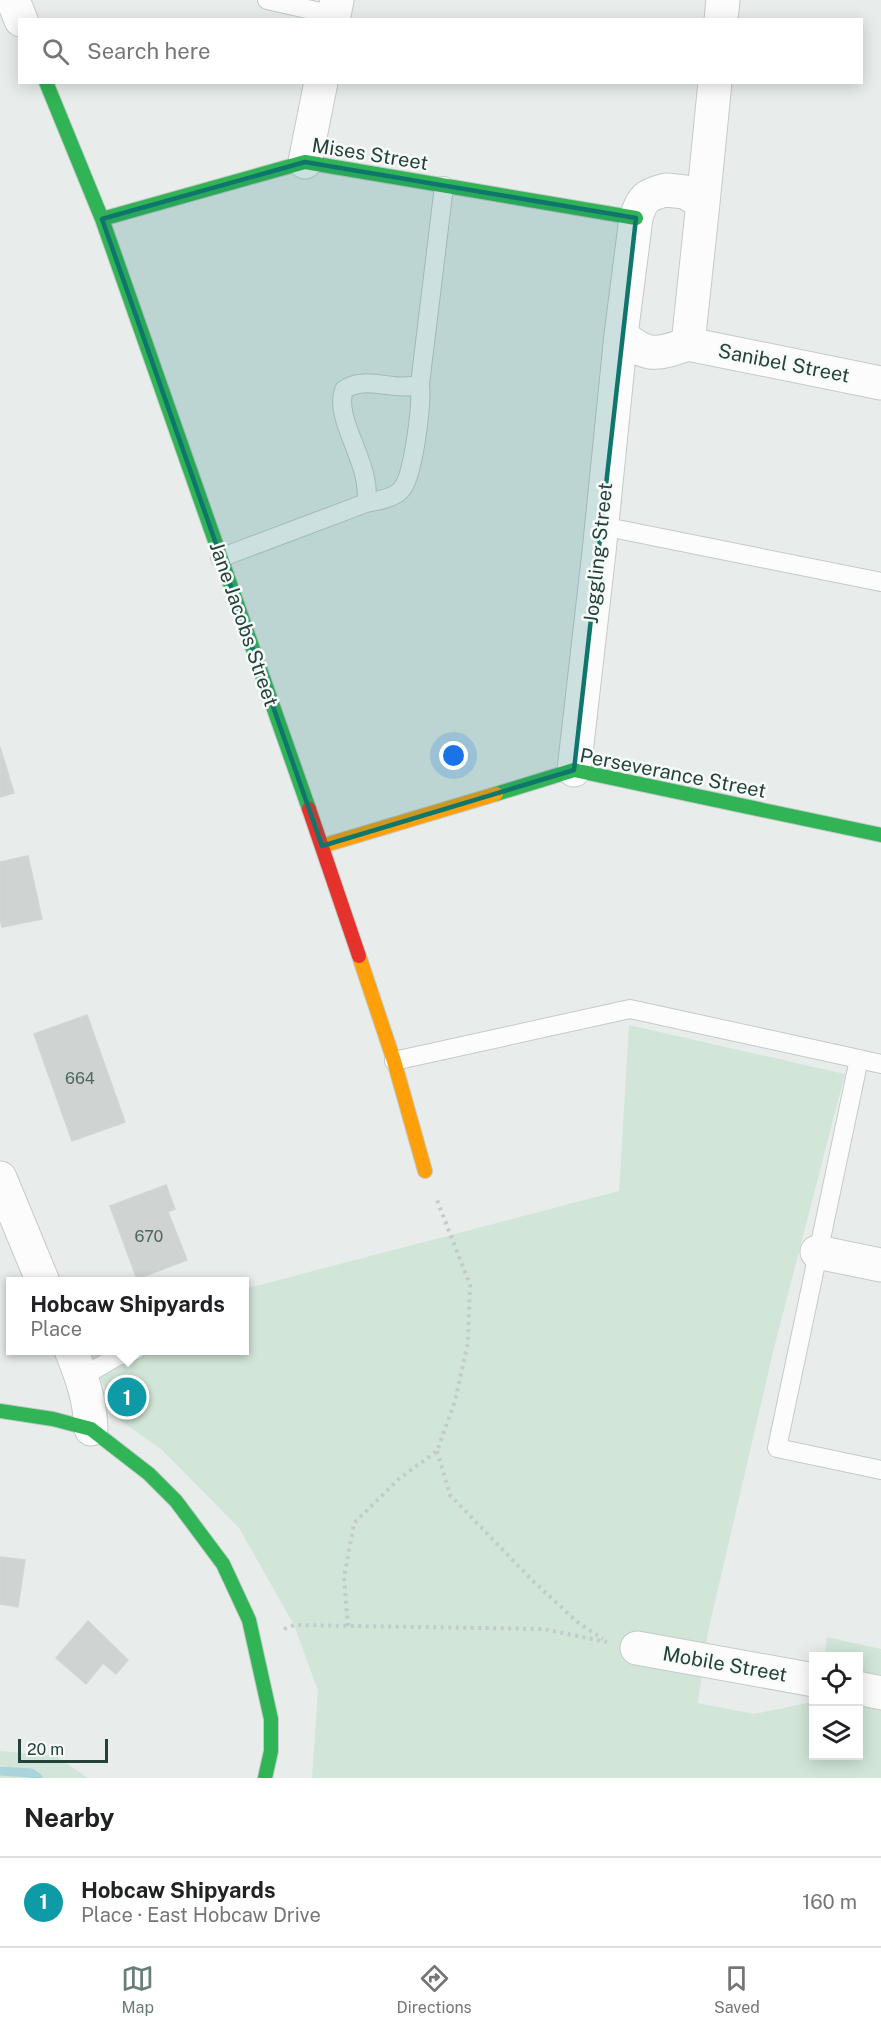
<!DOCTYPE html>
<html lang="en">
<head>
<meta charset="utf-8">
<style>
	:root { --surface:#fff; --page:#f2f2f2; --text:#202124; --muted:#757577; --line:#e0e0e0; --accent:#697e78 }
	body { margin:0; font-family:"Public Sans",sans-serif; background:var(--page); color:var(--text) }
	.controls { position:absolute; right:18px; bottom:18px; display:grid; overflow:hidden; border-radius:0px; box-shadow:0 3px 15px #0003 }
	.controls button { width:54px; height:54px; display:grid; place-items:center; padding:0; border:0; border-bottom:2px solid var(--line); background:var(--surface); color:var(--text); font:30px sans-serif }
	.scale { position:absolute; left:18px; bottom:15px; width:90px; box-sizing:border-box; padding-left:6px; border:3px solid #24423a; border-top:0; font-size:16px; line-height:21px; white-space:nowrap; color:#24423a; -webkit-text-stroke:4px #f7fbf9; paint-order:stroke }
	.you { position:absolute; left:454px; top:756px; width:21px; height:21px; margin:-15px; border:4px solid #fff; border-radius:50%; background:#1a73e8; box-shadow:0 0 0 9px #1a73e833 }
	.badge { display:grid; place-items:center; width:39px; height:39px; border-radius:50%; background:var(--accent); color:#fff; font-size:20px; font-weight:700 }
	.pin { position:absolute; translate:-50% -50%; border:3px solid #fff; box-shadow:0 2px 6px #0006 }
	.popup { position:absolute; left:6px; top:1277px; width:243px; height:78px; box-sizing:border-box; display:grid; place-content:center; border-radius:0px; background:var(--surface); filter:drop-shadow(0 2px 4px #0005); font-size:20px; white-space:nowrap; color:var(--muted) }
	.popup b { font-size:22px; color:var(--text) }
	.popup::after { content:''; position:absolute; left:50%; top:100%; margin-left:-12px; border:12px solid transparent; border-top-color:var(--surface) }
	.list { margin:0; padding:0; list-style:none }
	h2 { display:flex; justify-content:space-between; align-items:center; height:78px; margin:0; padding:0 24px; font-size:26px }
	h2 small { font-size:20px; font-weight:400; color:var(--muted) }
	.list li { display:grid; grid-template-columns:39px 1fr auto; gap:18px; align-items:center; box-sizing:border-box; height:90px; padding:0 24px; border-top:2px solid var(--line) }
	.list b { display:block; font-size:22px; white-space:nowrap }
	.list p { margin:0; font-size:20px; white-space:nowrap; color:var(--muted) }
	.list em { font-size:20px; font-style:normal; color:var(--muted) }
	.icon { flex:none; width:33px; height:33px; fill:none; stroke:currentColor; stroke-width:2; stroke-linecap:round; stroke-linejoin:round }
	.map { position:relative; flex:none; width:881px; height:1778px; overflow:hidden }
	.search { position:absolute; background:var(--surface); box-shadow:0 3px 15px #0003; left:18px; right:18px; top:18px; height:66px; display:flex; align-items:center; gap:15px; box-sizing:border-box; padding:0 21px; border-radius:0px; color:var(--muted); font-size:22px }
	.sheet { height:168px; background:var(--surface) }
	nav { display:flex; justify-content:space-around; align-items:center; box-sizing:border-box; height:84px; border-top:2px solid var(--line); background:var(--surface); font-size:16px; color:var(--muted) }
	nav a { display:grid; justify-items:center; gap:3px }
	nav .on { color:var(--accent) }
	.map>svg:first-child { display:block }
	.green { fill:#d1e6d8 }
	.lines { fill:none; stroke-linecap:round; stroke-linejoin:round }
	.stream { stroke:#a9d4db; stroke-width:9 }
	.building { fill:#cfd4d2; stroke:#d1d6d4; stroke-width:1.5 }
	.lane-casing { stroke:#c5cac8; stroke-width:20 }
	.street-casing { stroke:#c5cac8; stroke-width:35 }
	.fast-casing { stroke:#c3cbc8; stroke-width:16 }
	.slow-casing { stroke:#c3cbc8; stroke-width:16 }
	.jam-casing { stroke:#c3cbc8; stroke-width:16 }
	.path { stroke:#c3ccca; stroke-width:4; stroke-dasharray:3 4.5; stroke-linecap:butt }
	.lane { stroke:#fcfcfc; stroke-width:18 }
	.street { stroke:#fcfcfc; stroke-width:33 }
	.fast { stroke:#30b455; stroke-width:14 }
	.slow { stroke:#ff9f0a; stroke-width:14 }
	.jam { stroke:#e5322d; stroke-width:14 }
	.marked { fill:#0f766e; fill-opacity:0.2; stroke:#0f766e; stroke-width:4.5; stroke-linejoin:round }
	.labels { text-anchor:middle; stroke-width:5; stroke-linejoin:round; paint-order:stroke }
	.number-label { font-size:16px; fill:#506761 }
	.street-label { font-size:20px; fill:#24423a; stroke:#f7fbf9 }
</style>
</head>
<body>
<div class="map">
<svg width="881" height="1778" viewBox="0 0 881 1778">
	<rect width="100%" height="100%" fill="#e8edeb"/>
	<path class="green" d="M 629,1025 L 845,1074 L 774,1348 L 708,1632 L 698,1703 L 754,1714 L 813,1702 L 814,1756 L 858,1756 L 858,1656 L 825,1656 L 827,1637 L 881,1649 L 881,1778 L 312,1778 L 318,1691 L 294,1625 L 239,1528 L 162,1450 L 120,1420 L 87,1351 L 244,1350 L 244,1289 L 619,1191 Z
		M 0,1751 L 56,1756 L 88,1778 L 0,1778 L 0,1771 L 23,1771 L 0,1765 Z"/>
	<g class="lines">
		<path class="stream" d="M 0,1771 L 31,1773 L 38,1778"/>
	</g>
	<path class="building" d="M 0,747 L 14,793 L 0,797 Z
		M 28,856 L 42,919 L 2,927 L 0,917 L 0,862 Z
		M 87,1015 L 125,1122 L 72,1141 L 34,1034 Z
		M 166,1185 L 175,1209 L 168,1212 L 187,1260 L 137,1279 L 110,1206 Z
		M 0,1557 L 25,1560 L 18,1607 L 0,1604 Z
		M 88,1621 L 128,1660 L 116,1674 L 103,1663 L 86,1684 L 56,1658 Z"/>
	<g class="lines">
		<g class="lane-casing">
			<path id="lane" d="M 267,0 L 334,15
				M 366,503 C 377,501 394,498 401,490 C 414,476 422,403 420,384
				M 602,526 L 881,582
				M 220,558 L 366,503 C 373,465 333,420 344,390 C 365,374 395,393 420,384 L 444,186
				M 859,1059 L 881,1064
				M 394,1061 L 630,1009 L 859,1059 L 777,1448 L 881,1470
				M 82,1377 L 116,1357 L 136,1350"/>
		</g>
		<g class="street-casing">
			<path id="street" d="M 13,0 L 21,20
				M 333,20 L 337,0
				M 721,20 L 723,0
				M 305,162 L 321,82
				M 666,190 L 685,192 L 703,203 L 688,344 C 656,355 648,358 621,335 L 636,218 C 642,198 646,195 666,190 Z
				M 703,203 L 715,82
				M 688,344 L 881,383
				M 574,770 L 599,552 L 621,335
				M 0,1178 L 43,1282
				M 817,1252 L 881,1265
				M 71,1350 C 82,1377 90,1400 91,1429
				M 637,1648 L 814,1680
				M 858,1688 L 881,1693"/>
		</g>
		<g class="fast-casing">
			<path id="fast" d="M 46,82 L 102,219 L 309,809
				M 102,219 L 305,162 L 636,218
				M 496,794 L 574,770 L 881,835
				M 0,1411 L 53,1419 L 91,1429 L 149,1474 L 176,1501 L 223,1564 L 249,1620 L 271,1719 L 271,1751 L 265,1778"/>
		</g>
		<g class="slow-casing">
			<path id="slow" d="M 322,846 L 496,794
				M 359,956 L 394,1061 L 425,1171"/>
		</g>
		<g class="jam-casing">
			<path id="jam" d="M 309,809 L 359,956"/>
		</g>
		<path class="path" d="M 437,1451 L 450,1495 L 532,1580 L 576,1621 L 603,1639
			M 348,1626 L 344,1578 L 354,1523 L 400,1478 L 437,1451 L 455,1401 L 468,1342 L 470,1285 L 437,1200
			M 284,1629 L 294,1625 L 543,1629 L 607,1642"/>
		<use href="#lane" class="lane"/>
		<use href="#street" class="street"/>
		<use href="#fast" class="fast"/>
		<use href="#slow" class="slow"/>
		<use href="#jam" class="jam"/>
	</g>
	<path class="marked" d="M 305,162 L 636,218 L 574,770 L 322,846 L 102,219 Z"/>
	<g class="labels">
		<g class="number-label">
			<text x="80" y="1084">664</text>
			<text x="149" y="1242">670</text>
		</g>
		<g class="street-label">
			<text transform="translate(370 154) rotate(9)" y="7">Mises Street</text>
			<text transform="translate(784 363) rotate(11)" y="7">Sanibel Street</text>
			<text transform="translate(598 553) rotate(-84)" y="7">Joggling Street</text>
			<text transform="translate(244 624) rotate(71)" y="7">Jane Jacobs Street</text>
			<text transform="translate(673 773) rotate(11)" y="7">Perseverance Street</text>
			<text transform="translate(725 1664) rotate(10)" y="7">Mobile Street</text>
		</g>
	</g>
</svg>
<div class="controls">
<button><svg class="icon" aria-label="locate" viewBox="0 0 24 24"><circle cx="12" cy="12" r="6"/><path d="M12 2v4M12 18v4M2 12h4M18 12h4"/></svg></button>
<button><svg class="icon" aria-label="layers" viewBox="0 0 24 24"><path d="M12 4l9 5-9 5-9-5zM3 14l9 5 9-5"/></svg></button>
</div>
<div class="scale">20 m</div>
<div class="you"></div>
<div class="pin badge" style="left:127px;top:1397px;background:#0f9aa8">1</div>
<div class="popup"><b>Hobcaw Shipyards</b>Place</div>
<div class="search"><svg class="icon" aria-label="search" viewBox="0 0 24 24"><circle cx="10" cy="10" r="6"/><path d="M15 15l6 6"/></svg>Search here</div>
</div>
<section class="sheet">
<h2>Nearby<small></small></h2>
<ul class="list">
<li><span class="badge" style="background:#0f9aa8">1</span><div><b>Hobcaw Shipyards</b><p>Place · East Hobcaw Drive</p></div><em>160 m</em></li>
</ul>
</section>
<nav>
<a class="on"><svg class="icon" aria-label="map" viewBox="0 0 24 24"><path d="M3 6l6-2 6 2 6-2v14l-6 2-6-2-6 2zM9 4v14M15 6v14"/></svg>Map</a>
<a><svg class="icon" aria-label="directions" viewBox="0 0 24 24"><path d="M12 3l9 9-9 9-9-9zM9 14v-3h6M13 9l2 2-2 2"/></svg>Directions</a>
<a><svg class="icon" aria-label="saved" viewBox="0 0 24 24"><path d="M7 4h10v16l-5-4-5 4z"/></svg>Saved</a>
</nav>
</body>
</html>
